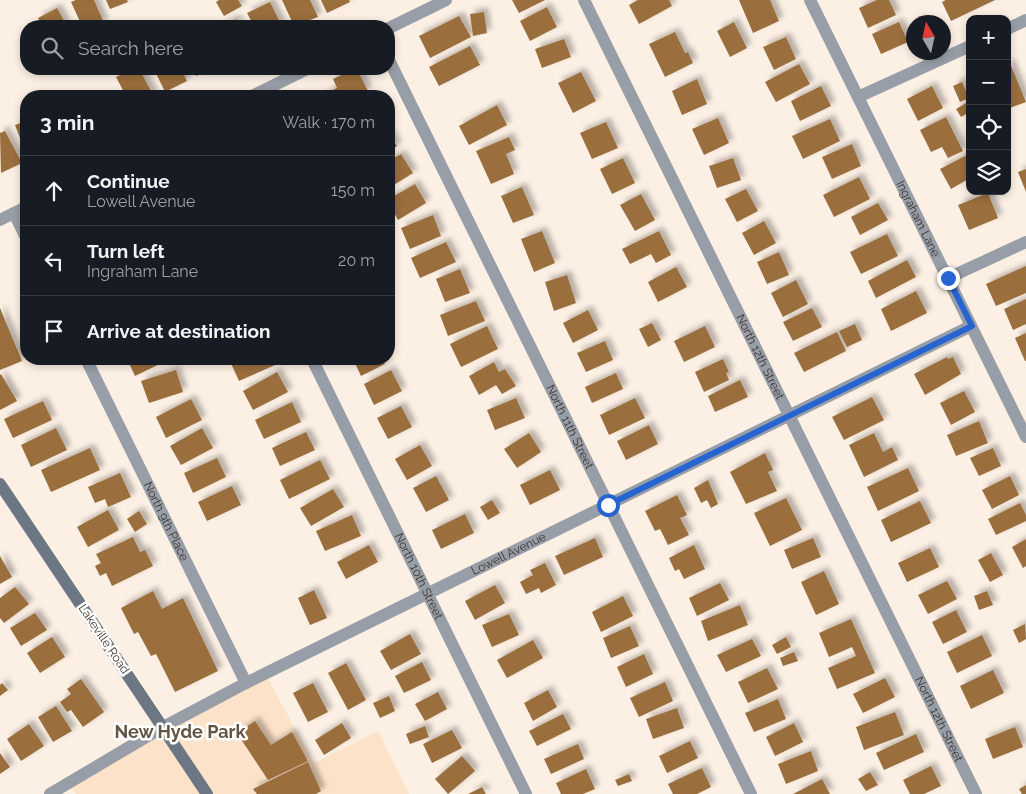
<!DOCTYPE html>
<html lang="en">
<head>
<meta charset="utf-8">
<style>
	:root { --surface:#171b24; --page:#242831; --text:#f1f3f6; --muted:#9ea1a6; --line:#363941 }
	body { margin:0; font-family:Raleway,sans-serif; background:var(--page); color:var(--text) }
	.controls { position:absolute; right:15px; top:15px; display:grid; overflow:hidden; border-radius:10px; box-shadow:0 2px 8px #0003 }
	.controls button { width:45px; height:45px; display:grid; place-items:center; padding:0; border:0; border-bottom:1px solid var(--line); background:var(--surface); color:var(--text); font:25px sans-serif }
	.compass { position:absolute; left:906px; top:15px; width:45px; height:45px; border-radius:50%; background:var(--surface); box-shadow:0 2px 8px #0003; rotate:351deg }
	.stop { position:absolute; width:15px; height:15px; margin:-11px; border:4px solid #2664d1; border-radius:50%; background:#fff }
	.stop.end { background:#2664d1; border-color:#fff; box-shadow:0 1px 5px #0008 }
	.list { margin:0; padding:0; list-style:none }
	h2 { display:flex; justify-content:space-between; align-items:center; height:65px; margin:0; padding:0 20px; font-size:21px }
	h2 small { font-size:16px; font-weight:400; color:var(--muted) }
	.list li { display:grid; grid-template-columns:32px 1fr auto; gap:15px; align-items:center; box-sizing:border-box; height:70px; padding:0 20px; border-top:1px solid var(--line) }
	.list b { display:block; font-size:19px; white-space:nowrap }
	.list p { margin:0; font-size:16px; white-space:nowrap; color:var(--muted) }
	.list em { font-size:16px; font-style:normal; color:var(--muted) }
	.icon { flex:none; width:28px; height:28px; fill:none; stroke:currentColor; stroke-width:2; stroke-linecap:round; stroke-linejoin:round }
	.map { position:relative; flex:none; width:1026px; height:794px; overflow:hidden }
	.search { position:absolute; background:var(--surface); box-shadow:0 2px 8px #0003; left:20px; top:20px; width:375px; height:55px; display:flex; align-items:center; gap:12px; box-sizing:border-box; padding:0 18px; border-radius:20px; color:var(--muted); font-size:19px }
	.panel { position:absolute; background:var(--surface); box-shadow:0 2px 8px #0003; left:20px; top:90px; width:375px; height:275px; border-radius:20px }
	.map>svg:first-child { display:block }
	.built { fill:#fce2c9 }
	.building { fill:#9a6e3d; filter:url(#shadow) }
	.lines { fill:none; stroke-linecap:round; stroke-linejoin:round }
	.minor { stroke:#989ea7; stroke-width:12 }
	.secondary { stroke:#6d7683; stroke-width:12 }
	.route { stroke:#2664d1; stroke-width:6 }
	.labels { text-anchor:middle; stroke-width:5; stroke-linejoin:round; paint-order:stroke }
	.street-label { font-size:12px; fill:#3c342d; stroke:#fff }
	.district-label { font-size:18px; font-weight:bold; fill:#645443; stroke:#fff }
</style>
</head>
<body>
<div class="map">
<svg width="1026" height="794" viewBox="0 0 1026 794">
	<defs>
		<filter id="shadow"><feDropShadow dx="4.5" dy="-4.5" stdDeviation="2.5" flood-color="#0004"/></filter>
	</defs>
	<rect width="100%" height="100%" fill="#fcf0e4"/>
	<path class="built" d="M 267,677 L 314,763 L 378,731 L 409,794 L 76,794 L 70,785 Z"/>
	<path class="building" d="M 76,0 L 94,0 L 104,23 L 98,26 L 82,26 L 71,2 Z
		M 106,0 L 127,0 L 128,2 L 110,9 Z
		M 219,0 L 238,0 L 242,6 L 224,16 L 216,2 Z
		M 282,0 L 310,0 L 318,17 L 294,26 Z
		M 321,0 L 349,0 L 350,2 L 327,13 Z
		M 512,0 L 545,0 L 519,13 Z
		M 638,0 L 669,0 L 672,6 L 639,24 L 629,5 Z
		M 739,0 L 770,0 L 779,21 L 753,33 Z
		M 877,0 L 889,0 L 896,15 L 868,28 L 859,8 Z
		M 946,0 L 995,0 L 951,21 L 942,2 Z
		M 270,2 L 282,26 L 254,26 L 247,13 Z
		M 547,7 L 557,27 L 530,41 L 520,21 Z
		M 57,8 L 67,26 L 42,26 L 38,18 Z
		M 484,12 L 487,33 L 473,36 L 470,14 Z
		M 459,16 L 471,37 L 430,58 L 419,36 Z
		M 236,19 L 240,26 L 220,26 Z
		M 734,22 L 747,48 L 730,57 L 717,31 Z
		M 899,22 L 908,42 L 881,54 L 872,34 Z
		M 675,32 L 685,53 L 688,52 L 693,63 L 665,77 L 649,44 Z
		M 786,37 L 796,59 L 774,70 L 763,47 Z
		M 564,39 L 571,57 L 542,68 L 535,49 Z
		M 470,46 L 480,65 L 439,86 L 429,67 Z
		M 1010,63 L 1026,102 L 1007,109 L 1007,64 Z
		M 799,64 L 810,84 L 776,102 L 765,82 Z
		M 133,69 L 139,69 L 154,96 L 126,96 L 116,77 Z
		M 154,69 L 181,69 L 187,81 L 165,92 Z
		M 193,69 L 213,69 L 196,76 Z
		M 354,69 L 357,69 L 368,91 L 357,96 L 320,96 L 337,88 L 333,79 Z
		M 581,72 L 596,101 L 573,113 L 558,83 Z
		M 697,79 L 707,104 L 682,115 L 672,91 Z
		M 962,82 L 969,98 L 960,102 L 953,86 Z
		M 821,86 L 831,106 L 800,121 L 791,101 Z
		M 932,86 L 943,108 L 918,121 L 907,99 Z
		M 968,102 L 970,112 L 961,117 L 956,109 Z
		M 497,105 L 507,125 L 469,145 L 459,126 Z
		M 946,117 L 963,151 L 948,158 L 942,147 L 931,152 L 920,130 Z
		M 718,118 L 729,143 L 704,155 L 692,129 Z
		M 830,119 L 840,141 L 803,159 L 792,136 Z
		M 26,121 L 26,154 L 15,125 Z
		M 606,122 L 618,148 L 592,159 L 580,133 Z
		M 5,131 L 22,163 L 1,173 L 0,133 Z
		M 389,132 L 397,146 L 389,151 Z
		M 509,137 L 515,150 L 506,154 L 514,174 L 491,184 L 476,151 Z
		M 852,144 L 861,166 L 832,179 L 822,157 Z
		M 401,154 L 413,173 L 389,188 L 389,161 Z
		M 967,155 L 970,161 L 970,178 L 951,189 L 940,169 Z
		M 623,158 L 635,183 L 612,194 L 600,169 Z
		M 733,158 L 741,180 L 717,188 L 709,166 Z
		M 1026,169 L 1026,192 L 1018,172 Z
		M 859,177 L 870,199 L 834,217 L 823,195 Z
		M 415,184 L 426,203 L 398,220 L 389,204 L 389,199 Z
		M 522,187 L 534,215 L 513,223 L 501,196 Z
		M 746,189 L 758,211 L 737,222 L 725,199 Z
		M 988,193 L 998,218 L 969,230 L 958,205 Z
		M 641,194 L 655,220 L 635,231 L 620,205 Z
		M 878,203 L 888,220 L 860,235 L 851,217 Z
		M 433,215 L 441,236 L 410,249 L 401,228 Z
		M 764,221 L 776,243 L 754,255 L 742,233 Z
		M 542,231 L 555,263 L 534,272 L 521,239 Z
		M 659,231 L 671,255 L 656,263 L 651,254 L 630,264 L 622,249 Z
		M 887,234 L 898,256 L 861,274 L 850,252 Z
		M 446,242 L 456,262 L 420,278 L 411,258 Z
		M 779,252 L 789,275 L 767,284 L 757,262 Z
		M 907,260 L 916,277 L 876,298 L 868,281 Z
		M 1026,266 L 1026,293 L 996,306 L 986,284 Z
		M 676,267 L 687,287 L 658,302 L 648,282 Z
		M 460,269 L 470,293 L 445,302 L 436,279 Z
		M 567,275 L 576,303 L 554,311 L 545,282 Z
		M 796,280 L 808,304 L 783,317 L 771,293 Z
		M 916,291 L 927,313 L 891,331 L 881,309 Z
		M 1026,299 L 1026,324 L 1013,330 L 1004,309 Z
		M 476,301 L 485,321 L 448,336 L 440,315 Z
		M 0,308 L 22,361 L 0,370 Z
		M 812,308 L 822,327 L 793,341 L 783,322 Z
		M 588,310 L 598,330 L 573,343 L 563,323 Z
		M 652,323 L 661,340 L 648,347 L 639,329 Z
		M 855,324 L 862,340 L 847,347 L 839,331 Z
		M 487,326 L 498,349 L 461,367 L 450,344 Z
		M 705,326 L 715,347 L 684,362 L 674,341 Z
		M 837,332 L 846,351 L 804,372 L 794,353 Z
		M 1026,333 L 1026,361 L 1025,361 L 1015,338 Z
		M 605,341 L 613,360 L 586,372 L 577,353 Z
		M 947,357 L 948,359 L 953,357 L 961,374 L 925,395 L 914,374 Z
		M 127,359 L 168,359 L 168,360 L 135,376 Z
		M 229,359 L 272,359 L 275,365 L 239,381 Z
		M 353,359 L 382,359 L 385,364 L 361,376 Z
		M 723,359 L 729,372 L 726,373 L 729,380 L 704,392 L 695,372 Z
		M 494,362 L 499,372 L 505,369 L 516,386 L 502,394 L 496,385 L 479,395 L 469,376 Z
		M 176,370 L 183,392 L 149,403 L 141,381 Z
		M 391,370 L 402,391 L 374,405 L 364,384 Z
		M 277,372 L 288,392 L 253,410 L 243,391 Z
		M 616,373 L 623,389 L 592,403 L 585,387 Z
		M 1,374 L 17,401 L 0,410 L 0,375 Z
		M 740,380 L 748,397 L 715,412 L 708,396 Z
		M 964,391 L 975,412 L 951,425 L 940,403 Z
		M 872,397 L 884,420 L 844,440 L 832,417 Z
		M 516,398 L 525,418 L 495,430 L 487,410 Z
		M 635,398 L 645,418 L 609,435 L 600,415 Z
		M 191,399 L 202,420 L 166,438 L 156,417 Z
		M 43,401 L 52,420 L 13,438 L 4,419 Z
		M 292,402 L 301,422 L 264,439 L 255,420 Z
		M 401,406 L 412,427 L 388,439 L 377,418 Z
		M 979,421 L 988,443 L 956,456 L 947,435 Z
		M 649,425 L 658,444 L 626,460 L 617,441 Z
		M 56,428 L 67,450 L 31,467 L 21,445 Z
		M 202,428 L 213,448 L 181,465 L 170,446 Z
		M 306,432 L 315,450 L 280,466 L 272,448 Z
		M 529,433 L 541,452 L 517,468 L 504,449 Z
		M 874,433 L 883,452 L 892,447 L 898,460 L 864,477 L 849,445 Z
		M 420,445 L 432,466 L 407,480 L 395,459 Z
		M 90,448 L 100,470 L 51,492 L 41,470 Z
		M 993,448 L 1001,466 L 979,476 L 970,458 Z
		M 765,453 L 773,470 L 768,472 L 777,491 L 746,504 L 730,472 Z
		M 217,458 L 226,477 L 193,493 L 184,473 Z
		M 320,460 L 330,479 L 289,499 L 280,480 Z
		M 908,468 L 919,491 L 878,511 L 867,487 Z
		M 550,470 L 560,490 L 530,505 L 520,485 Z
		M 120,473 L 131,497 L 108,507 L 105,499 L 95,503 L 88,487 Z
		M 436,476 L 449,500 L 426,512 L 413,488 Z
		M 1010,476 L 1019,495 L 992,509 L 982,490 Z
		M 708,480 L 718,504 L 711,508 L 707,500 L 701,503 L 694,488 Z
		M 232,486 L 241,505 L 207,521 L 198,502 Z
		M 333,489 L 344,507 L 311,526 L 300,508 Z
		M 677,495 L 687,515 L 680,518 L 689,535 L 668,545 L 660,529 L 655,531 L 645,511 Z
		M 786,498 L 802,530 L 770,546 L 754,513 Z
		M 492,500 L 500,513 L 488,520 L 480,507 Z
		M 920,501 L 931,523 L 891,542 L 881,520 Z
		M 1020,503 L 1026,515 L 1026,521 L 996,535 L 988,519 Z
		M 108,510 L 119,530 L 88,547 L 77,527 Z
		M 139,511 L 147,524 L 135,532 L 127,519 Z
		M 465,514 L 474,533 L 441,549 L 432,530 Z
		M 352,515 L 361,536 L 325,551 L 316,531 Z
		M 133,537 L 140,552 L 145,550 L 153,566 L 112,586 L 106,573 L 100,576 L 95,566 L 101,563 L 96,554 Z
		M 595,538 L 603,557 L 564,575 L 555,556 Z
		M 813,538 L 821,557 L 792,569 L 784,550 Z
		M 1026,539 L 1026,566 L 1023,568 L 1012,547 Z
		M 369,545 L 378,562 L 346,579 L 337,562 Z
		M 694,545 L 705,569 L 684,579 L 679,569 L 675,571 L 669,558 Z
		M 930,548 L 939,567 L 907,582 L 898,563 Z
		M 991,553 L 1003,575 L 990,582 L 978,560 Z
		M 0,556 L 12,577 L 0,584 Z
		M 545,563 L 556,585 L 541,593 L 539,588 L 526,594 L 520,582 L 533,575 L 530,570 Z
		M 824,571 L 839,604 L 816,615 L 801,582 Z
		M 947,581 L 957,599 L 928,614 L 918,595 Z
		M 720,583 L 729,600 L 697,616 L 689,598 Z
		M 495,585 L 505,603 L 475,620 L 465,601 Z
		M 15,587 L 29,604 L 4,623 L 0,618 L 0,598 Z
		M 314,590 L 327,618 L 310,625 L 298,598 Z
		M 153,591 L 162,609 L 183,598 L 218,671 L 175,692 L 156,654 L 151,656 L 138,632 L 134,634 L 121,608 Z
		M 987,591 L 993,605 L 979,610 L 974,596 Z
		M 623,596 L 633,616 L 601,632 L 592,612 Z
		M 740,605 L 748,625 L 708,641 L 701,621 Z
		M 956,610 L 967,632 L 943,644 L 932,622 Z
		M 35,613 L 47,630 L 21,646 L 10,628 Z
		M 509,614 L 519,635 L 492,647 L 482,625 Z
		M 851,619 L 875,673 L 837,689 L 828,668 L 856,656 L 852,647 L 829,657 L 819,633 Z
		M 1025,624 L 1026,639 L 1019,643 L 1013,630 Z
		M 630,626 L 639,646 L 611,658 L 603,638 Z
		M 410,634 L 421,654 L 391,670 L 380,651 Z
		M 982,635 L 992,656 L 957,673 L 947,652 Z
		M 52,637 L 65,657 L 40,673 L 27,653 Z
		M 786,637 L 791,647 L 777,654 L 772,645 Z
		M 752,639 L 761,656 L 726,672 L 717,655 Z
		M 533,640 L 543,658 L 507,678 L 497,660 Z
		M 794,652 L 798,661 L 783,666 L 780,658 Z
		M 644,654 L 653,674 L 626,687 L 617,667 Z
		M 422,662 L 431,680 L 404,693 L 395,676 Z
		M 346,663 L 366,700 L 348,710 L 328,673 Z
		M 767,668 L 778,689 L 748,703 L 738,682 Z
		M 993,670 L 1004,693 L 971,709 L 960,686 Z
		M 885,678 L 895,697 L 863,713 L 853,694 Z
		M 81,679 L 104,712 L 83,727 L 71,710 L 67,712 L 60,702 L 71,694 L 67,689 Z
		M 665,682 L 673,701 L 639,717 L 630,698 Z
		M 2,683 L 8,690 L 0,696 L 0,685 Z
		M 313,683 L 328,712 L 308,722 L 293,693 Z
		M 548,690 L 557,707 L 533,721 L 524,703 Z
		M 438,692 L 447,709 L 425,721 L 415,704 Z
		M 389,696 L 395,711 L 380,718 L 373,703 Z
		M 778,699 L 786,719 L 754,732 L 745,713 Z
		M 56,706 L 72,731 L 53,742 L 38,717 Z
		M 677,708 L 684,728 L 653,739 L 646,719 Z
		M 895,712 L 904,735 L 864,750 L 856,727 Z
		M 563,714 L 571,729 L 537,746 L 529,731 Z
		M 255,721 L 271,745 L 292,732 L 308,761 L 268,780 L 237,733 Z
		M 342,723 L 351,738 L 324,755 L 315,740 Z
		M 794,723 L 803,742 L 775,756 L 766,737 Z
		M 29,724 L 44,746 L 21,761 L 7,739 Z
		M 425,726 L 429,737 L 410,744 L 406,734 Z
		M 1015,727 L 1023,747 L 993,759 L 985,739 Z
		M 452,730 L 462,748 L 432,763 L 423,744 Z
		M 916,734 L 924,752 L 884,770 L 876,753 Z
		M 690,741 L 698,758 L 667,773 L 659,756 Z
		M 578,744 L 584,759 L 551,774 L 544,759 Z
		M 811,751 L 818,771 L 786,784 L 778,764 Z
		M 0,753 L 10,767 L 0,774 Z
		M 462,756 L 475,771 L 448,794 L 435,779 Z
		M 308,762 L 321,791 L 316,794 L 257,794 L 253,789 Z
		M 931,766 L 941,786 L 924,794 L 910,794 L 903,780 Z
		M 702,768 L 711,787 L 697,794 L 673,794 L 668,784 Z
		M 586,769 L 595,789 L 583,794 L 561,794 L 556,783 Z
		M 870,772 L 878,785 L 866,791 L 858,779 Z
		M 629,774 L 632,781 L 618,786 L 615,780 Z
		M 822,779 L 830,794 L 793,794 Z
		M 1026,785 L 1026,794 L 1022,794 L 1019,789 Z
		M 482,787 L 486,794 L 468,794 Z"/>
	<g class="lines">
		<g class="minor">
			<path id="s1" d="M 584,0 L 976,794"/>
			<path id="s2" d="M 810,0 L 1026,437"/>
			<path d="M 389,28 L 446,0"/>
			<path d="M 1007,29 L 1026,20"/>
			<path id="s3" d="M 389,60 L 751,794"/>
			<path d="M 252,96 L 307,69"/>
			<path d="M 858,97 L 970,46"/>
			<path d="M 14,213 L 26,238"/>
			<path d="M 0,220 L 26,207"/>
			<path d="M 948,278 L 1026,242"/>
			<path id="s4" d="M 86,359 L 246,683"/>
			<path id="s5" d="M 312,359 L 526,794"/>
			<path id="s6" d="M 50,794 L 163,727 L 246,683 L 971,326"/>
		</g>
		<path class="secondary" d="M 0,484 L 207,794"/>
	</g>
	<g class="lines">
		<path class="route" d="M 608,505 L 972,326 L 948,278"/>
	</g>
	<g class="labels">
		<g class="street-label">
			<text dy="4" stroke="none"><textPath href="#s2" startOffset="244">Ingraham Lane</textPath></text>
			<text dy="4" stroke="none"><textPath href="#s1" startOffset="398">North 12th Street</textPath></text>
			<text dy="4" stroke="none"><textPath href="#s3" startOffset="409">North 11th Street</textPath></text>
			<text dy="4" stroke="none"><textPath href="#s4" startOffset="181">North 9th Place</textPath></text>
			<text dy="4" stroke="none"><textPath href="#s6" startOffset="518">Lowell Avenue</textPath></text>
			<text dy="4" stroke="none"><textPath href="#s5" startOffset="242">North 10th Street</textPath></text>
			<text transform="translate(104 639) rotate(56)" y="4">Lakeville Road</text>
			<text dy="4" stroke="none"><textPath href="#s1" startOffset="802">North 12th Street</textPath></text>
		</g>
		<g class="district-label">
			<text x="180" y="738">New Hyde Park</text>
		</g>
	</g>
</svg>
<div class="controls">
<button>+</button>
<button>−</button>
<button><svg class="icon" aria-label="locate" viewBox="0 0 24 24"><circle cx="12" cy="12" r="6"/><path d="M12 2v4M12 18v4M2 12h4M18 12h4"/></svg></button>
<button><svg class="icon" aria-label="layers" viewBox="0 0 24 24"><path d="M12 4l9 5-9 5-9-5zM3 14l9 5 9-5"/></svg></button>
</div>
<svg class="compass" viewBox="-18 -18 36 36"><path d="M0-13l5 13h-10z" fill="#e53935"/><path d="M0 13l5-13h-10z" fill="#9ea1a6"/></svg>
<div class="stop" style="left:608px;top:505px"></div>
<div class="stop end" style="left:948px;top:278px"></div>
<div class="search"><svg class="icon" aria-label="search" viewBox="0 0 24 24"><circle cx="10" cy="10" r="6"/><path d="M15 15l6 6"/></svg>Search here</div>
<section class="panel">
<h2>3 min<small>Walk · 170 m</small></h2>
<ul class="list">
<li><svg class="icon" aria-label="ahead" viewBox="0 0 24 24"><path d="M12 20V5M6 11l6-6 6 6"/></svg><div><b>Continue</b><p>Lowell Avenue</p></div><em>150 m</em></li>
<li><svg class="icon" aria-label="left" viewBox="0 0 24 24"><path d="M17 20v-9H6M10 6l-5 5 5 5"/></svg><div><b>Turn left</b><p>Ingraham Lane</p></div><em>20 m</em></li>
<li><svg class="icon" aria-label="arrive" viewBox="0 0 24 24"><path d="M6 21V4h12l-3 4 3 4H6"/></svg><div><b>Arrive at destination</b></div></li>
</ul>
</section>
</div>
</body>
</html>
